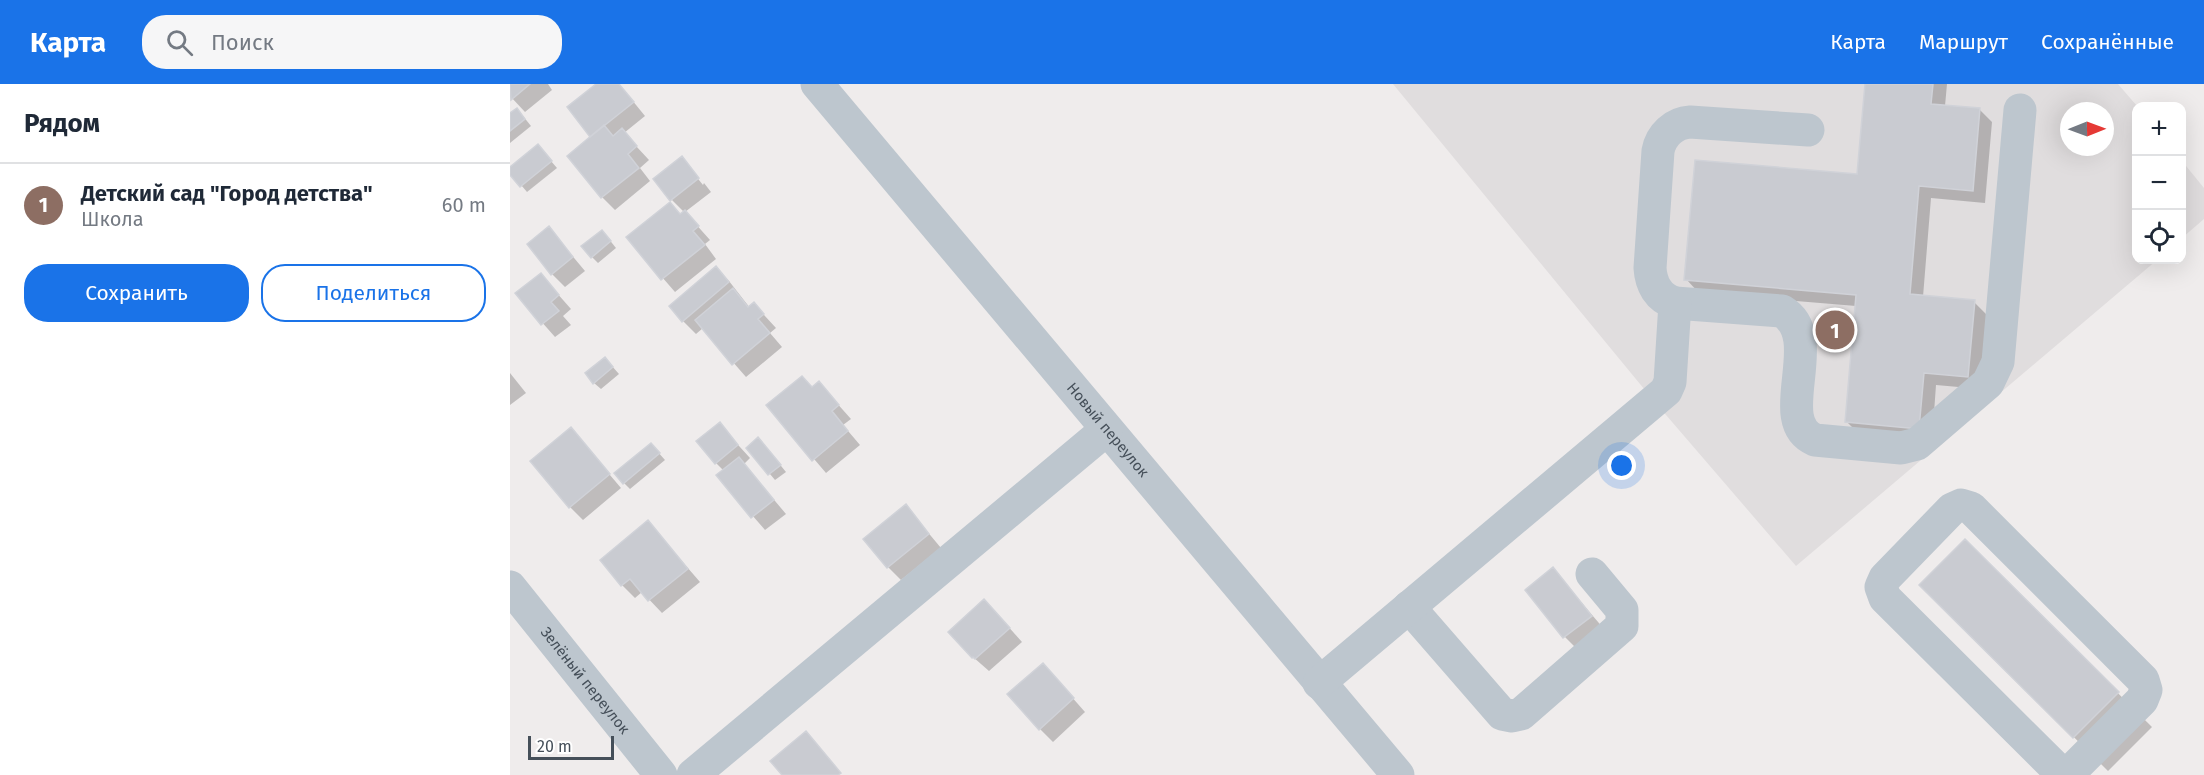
<!DOCTYPE html>
<html lang="ru">
<head>
<meta charset="utf-8">
<style>
	:root { --surface:#fff; --page:#f6f6f7; --text:#1f2937; --muted:#747a83; --line:#e0e1e3; --accent:#1a73e8 }
	body { margin:0; font-family:"Fira Sans",sans-serif; background:var(--page); color:var(--text) }
	.controls { position:absolute; right:18px; top:18px; display:grid; overflow:hidden; border-radius:12px; box-shadow:0 6px 24px #0002 }
	.controls button { width:54px; height:54px; display:grid; place-items:center; padding:0; border:0; border-bottom:2px solid var(--line); background:var(--surface); color:var(--text); font:30px sans-serif }
	.compass { position:absolute; left:1550px; top:18px; width:54px; height:54px; border-radius:50%; background:var(--surface); box-shadow:0 6px 24px #0002; rotate:89deg }
	.scale { position:absolute; left:18px; bottom:15px; width:86px; box-sizing:border-box; padding-left:6px; border:3px solid #454f59; border-top:0; font-size:16px; line-height:21px; white-space:nowrap; color:#454f59; -webkit-text-stroke:4px #fff; paint-order:stroke }
	.you { position:absolute; left:1112px; top:382px; width:21px; height:21px; margin:-15px; border:4px solid #fff; border-radius:50%; background:#1a73e8; box-shadow:0 0 0 9px #1a73e833 }
	.badge { display:grid; place-items:center; width:39px; height:39px; border-radius:50%; background:var(--accent); color:#fff; font-size:20px; font-weight:700 }
	.pin { position:absolute; translate:-50% -50%; border:3px solid #fff; box-shadow:0 2px 6px #0006 }
	.list { margin:0; padding:0; list-style:none }
	h2 { display:flex; justify-content:space-between; align-items:center; height:78px; margin:0; padding:0 24px; font-size:26px }
	h2 small { font-size:20px; font-weight:400; color:var(--muted) }
	.list li { display:grid; grid-template-columns:39px 1fr auto; gap:18px; align-items:center; box-sizing:border-box; height:84px; padding:0 24px; border-top:2px solid var(--line) }
	.list b { display:block; font-size:22px; white-space:nowrap }
	.list p { margin:0; font-size:20px; white-space:nowrap; color:var(--muted) }
	.list em { font-size:20px; font-style:normal; color:var(--muted) }
	.actions { display:flex; gap:12px; padding:18px 24px }
	.actions a { flex:1; padding:14px 0; border:2px solid var(--accent); border-radius:24px; text-align:center; font-size:21px; color:var(--accent) }
	.actions .main { background:var(--accent); color:#fff }
	.icon { flex:none; width:33px; height:33px; fill:none; stroke:currentColor; stroke-width:2; stroke-linecap:round; stroke-linejoin:round }
	.map { position:relative; flex:none; width:1694px; height:691px; overflow:hidden }
	header { display:flex; align-items:center; gap:36px; box-sizing:border-box; height:84px; padding:0 30px; background:var(--accent); color:#fff }
	header strong { font-size:28px }
	nav { display:flex; gap:33px; margin-inline-start:auto; font-size:21px }
	.search { width:420px; height:54px; background:var(--page); display:flex; align-items:center; gap:15px; box-sizing:border-box; padding:0 21px; border-radius:24px; color:var(--muted); font-size:22px }
	main { display:flex }
	aside { flex:1; background:var(--surface) }
	.map>svg:first-child { display:block }
	.education { fill:#e0ddde; fill-rule:evenodd }
	.shadow { fill:#0003 }
	.building { fill:#c9cbd1; stroke:#d0d2d8; stroke-width:1.5 }
	.lines { fill:none; stroke-linecap:round; stroke-linejoin:round }
	.minor { stroke:#bdc6ce; stroke-width:33 }
	.labels { text-anchor:middle; stroke-width:4.5; stroke-linejoin:round; paint-order:stroke }
	.street-label { font-size:15px; fill:#454f59; stroke:#fff }
</style>
</head>
<body>
<header>
<strong>Карта</strong>
<div class="search"><svg class="icon" aria-label="search" viewBox="0 0 24 24"><circle cx="10" cy="10" r="6"/><path d="M15 15l6 6"/></svg>Поиск</div>
<nav><a>Карта</a><a>Маршрут</a><a>Сохранённые</a></nav>
</header>
<main>
<aside>
<h2>Рядом<small></small></h2>
<ul class="list">
<li><span class="badge" style="background:#8d6e63">1</span><div><b>Детский сад &quot;Город детства&quot;</b><p>Школа</p></div><em>60 m</em></li>
</ul>
<div class="actions"><a class="main">Сохранить</a><a>Поделиться</a></div>
</aside>
<div class="map">
<svg width="1694" height="691" viewBox="0 0 1694 691">
	<rect width="100%" height="100%" fill="#efecec"/>
	<path class="education" d="M 883,0 L 1608,0 L 1627,22 L 1626,176 L 1647,176 L 1286,482 L 1144,317 ZM 1559,27 L 1595,27 L 1595,63 L 1559,63 Z
		M 1672,77 L 1694,104 L 1694,135 L 1672,154 Z"/>
	<path class="shadow" d="M 0,0 L 38,0 L 42,6 L 15,28 L 0,12 Z
		M 89,0 L 109,0 L 135,32 L 114,49 L 139,76 L 130,84 L 140,97 L 105,126 L 92,113 L 82,53 Z
		M 1356,0 L 1437,0 L 1435,22 L 1469,25 L 1482,38 L 1475,119 L 1421,114 L 1413,213 L 1464,218 L 1477,231 L 1471,305 L 1426,301 L 1422,357 L 1350,351 L 1337,338 L 1346,222 L 1189,209 L 1176,195 L 1348,91 Z
		M 0,31 L 13,32 L 21,42 L 0,59 Z
		M 34,69 L 47,84 L 17,108 L 0,88 L 0,85 Z
		M 171,74 L 183,86 L 181,86 L 193,101 L 194,99 L 201,108 L 175,128 L 200,156 L 195,160 L 206,175 L 165,208 L 118,154 L 174,128 L 162,116 Z
		M 39,144 L 75,187 L 55,203 L 42,190 Z
		M 98,154 L 106,164 L 88,179 L 82,173 Z
		M 206,184 L 219,197 L 240,224 L 244,220 L 266,244 L 260,249 L 272,263 L 236,293 L 193,244 L 186,250 L 173,237 Z
		M 31,191 L 61,225 L 53,232 L 61,241 L 45,253 L 7,210 Z
		M 101,281 L 109,290 L 91,305 L 84,299 Z
		M 0,289 L 16,309 L 0,321 Z
		M 309,299 L 341,335 L 333,341 L 350,361 L 316,389 L 258,321 L 303,304 Z
		M 209,340 L 240,374 L 234,380 L 276,430 L 255,446 L 208,392 L 214,387 L 206,379 Z
		M 61,345 L 111,404 L 73,436 L 60,423 Z
		M 254,361 L 276,388 L 265,396 L 238,364 Z
		M 147,367 L 155,376 L 120,405 L 114,399 Z
		M 396,422 L 431,464 L 391,496 L 378,483 Z
		M 138,438 L 190,498 L 152,529 L 132,508 L 125,514 L 112,501 Z
		M 1455,457 L 1642,643 L 1598,687 L 1411,501 Z
		M 1043,485 L 1094,545 L 1068,566 L 1055,553 L 1017,506 Z
		M 487,530 L 512,558 L 479,587 L 463,573 Z
		M 545,594 L 575,628 L 543,658 L 530,645 Z"/>
	<path class="building" d="M 0,0 L 20,0 L 1,16 Z
		M 86,0 L 109,0 L 124,18 L 80,53 L 57,23 Z
		M 1355,0 L 1423,0 L 1421,20 L 1470,24 L 1463,107 L 1409,102 L 1400,210 L 1465,216 L 1458,293 L 1414,289 L 1409,345 L 1335,338 L 1346,211 L 1174,196 L 1185,76 L 1347,90 Z
		M 7,24 L 15,35 L 0,47 L 0,29 Z
		M 94,41 L 103,52 L 112,44 L 127,62 L 118,70 L 129,84 L 91,114 L 57,72 Z
		M 28,60 L 42,77 L 10,103 L 0,91 L 0,83 Z
		M 172,72 L 189,94 L 160,117 L 143,95 Z
		M 160,118 L 170,130 L 175,126 L 189,142 L 183,147 L 195,161 L 151,196 L 116,153 Z
		M 39,142 L 63,173 L 41,191 L 17,160 Z
		M 92,146 L 101,157 L 81,174 L 71,162 Z
		M 206,182 L 219,198 L 172,238 L 159,222 Z
		M 31,189 L 49,211 L 41,218 L 49,227 L 31,241 L 5,209 Z
		M 223,204 L 238,223 L 244,218 L 254,230 L 248,235 L 260,249 L 222,281 L 185,236 Z
		M 95,273 L 103,283 L 83,300 L 75,289 Z
		M 292,292 L 302,303 L 309,297 L 329,321 L 322,327 L 338,347 L 302,377 L 256,321 Z
		M 210,338 L 228,361 L 205,380 L 186,357 Z
		M 61,343 L 100,390 L 59,424 L 20,377 Z
		M 248,353 L 271,381 L 258,391 L 236,364 Z
		M 141,359 L 150,369 L 113,400 L 104,389 Z
		M 229,373 L 264,416 L 241,434 L 206,391 Z
		M 396,420 L 419,450 L 377,484 L 353,455 Z
		M 138,436 L 178,485 L 138,517 L 120,495 L 111,502 L 90,476 Z
		M 1455,455 L 1609,608 L 1563,654 L 1409,501 Z
		M 1043,483 L 1082,532 L 1053,554 L 1015,506 Z
		M 474,515 L 500,544 L 465,575 L 463,573 L 462,574 L 438,548 Z
		M 533,579 L 564,614 L 529,646 L 497,610 Z
		M 296,647 L 331,689 L 328,691 L 272,691 L 260,677 Z"/>
	<g class="lines">
		<g class="minor">
			<path id="s1" d="M 307,0 L 888,691"/>
			<path d="M 1165,219 L 1272,227 C 1317,254 1260,337 1305,356 L 1391,364 L 1407,360 L 1478,299 L 1488,278 L 1510,26"/>
			<path id="s2" d="M 0,503 L 151,691"/>
			<path d="M 899,523 L 992,630 L 1002,632 L 1011,630 L 1112,542 L 1112,526 L 1082,490"/>
			<path d="M 809,599 L 1156,307 L 1160,298 L 1165,219 C 1148,214 1141,200 1140,184 L 1148,67 C 1151,51 1164,39 1180,38 L 1298,46"/>
			<path d="M 183,691 L 596,346"/>
			<path d="M 1553,691 L 1375,514 L 1371,503 L 1375,494 L 1442,425 L 1451,421 L 1461,424 L 1633,596 L 1636,606 L 1632,616 L 1557,691"/>
		</g>
	</g>
	<g class="labels">
		<g class="street-label">
			<text dy="5" stroke="none"><textPath href="#s1" startOffset="452">Новый переулок</textPath></text>
			<text dy="5" stroke="none"><textPath href="#s2" startOffset="120">Зелёный переулок</textPath></text>
		</g>
	</g>
</svg>
<div class="controls">
<button>+</button>
<button>−</button>
<button><svg class="icon" aria-label="locate" viewBox="0 0 24 24"><circle cx="12" cy="12" r="6"/><path d="M12 2v4M12 18v4M2 12h4M18 12h4"/></svg></button>
</div>
<svg class="compass" viewBox="-18 -18 36 36"><path d="M0-13l5 13h-10z" fill="#e53935"/><path d="M0 13l5-13h-10z" fill="#747a83"/></svg>
<div class="scale">20 m</div>
<div class="you"></div>
<div class="pin badge" style="left:1325px;top:246px;background:#8d6e63">1</div>
</div>
</main>
</body>
</html>
